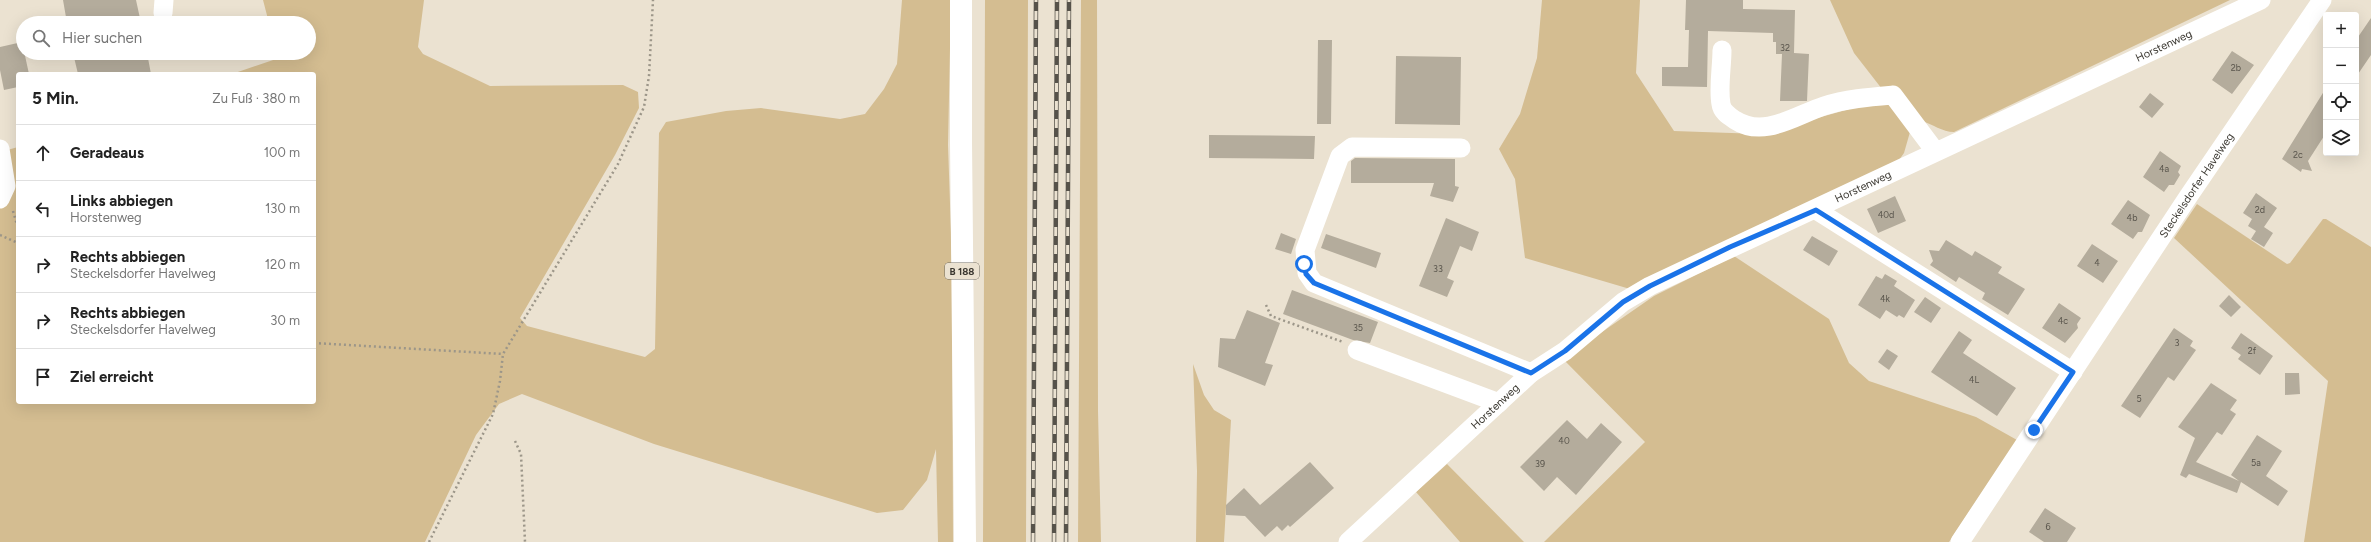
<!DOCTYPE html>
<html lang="de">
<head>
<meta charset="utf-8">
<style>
	:root { --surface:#fff; --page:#f6f6f6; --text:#222; --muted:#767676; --line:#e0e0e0 }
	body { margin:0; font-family:Figtree,sans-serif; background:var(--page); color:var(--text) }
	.controls { position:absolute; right:12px; top:12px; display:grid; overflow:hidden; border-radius:4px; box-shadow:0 4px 16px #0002 }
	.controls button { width:36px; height:36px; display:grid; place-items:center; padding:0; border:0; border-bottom:1px solid var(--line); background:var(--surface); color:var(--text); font:20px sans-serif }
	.stop { position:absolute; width:12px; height:12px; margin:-9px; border:3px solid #1a73e8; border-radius:50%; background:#fff }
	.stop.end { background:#1a73e8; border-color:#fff; box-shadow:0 1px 4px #0008 }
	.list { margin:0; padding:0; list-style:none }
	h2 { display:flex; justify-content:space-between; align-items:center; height:52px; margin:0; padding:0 16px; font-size:17px }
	h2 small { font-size:13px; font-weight:400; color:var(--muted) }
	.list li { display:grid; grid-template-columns:26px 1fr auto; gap:12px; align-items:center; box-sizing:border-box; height:56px; padding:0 16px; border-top:1px solid var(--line) }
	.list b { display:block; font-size:15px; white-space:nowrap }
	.list p { margin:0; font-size:13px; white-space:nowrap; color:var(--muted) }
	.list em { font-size:13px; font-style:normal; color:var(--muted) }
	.icon { flex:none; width:22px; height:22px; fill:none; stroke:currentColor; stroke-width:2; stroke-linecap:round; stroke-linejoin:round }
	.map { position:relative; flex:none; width:2371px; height:542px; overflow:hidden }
	.search { position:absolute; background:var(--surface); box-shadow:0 4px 16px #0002; left:16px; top:16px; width:300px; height:44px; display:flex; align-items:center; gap:10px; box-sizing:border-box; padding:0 14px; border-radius:22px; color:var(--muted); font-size:15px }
	.panel { position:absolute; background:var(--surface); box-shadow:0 4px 16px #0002; left:16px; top:72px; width:300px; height:332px; border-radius:4px }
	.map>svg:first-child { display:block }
	.green { fill:#d4bd91 }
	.building { fill:#b4ac9c }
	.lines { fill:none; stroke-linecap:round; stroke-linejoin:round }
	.path { stroke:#9c9689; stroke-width:2.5; stroke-dasharray:2 3; stroke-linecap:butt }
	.minor { stroke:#fff; stroke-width:19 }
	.major { stroke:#fff; stroke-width:22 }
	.rail-casing { stroke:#56524a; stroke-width:4.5 }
	.rail { stroke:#ebe2d1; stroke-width:3; stroke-dasharray:9; stroke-linecap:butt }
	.route { stroke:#1a73e8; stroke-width:5 }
	.labels { text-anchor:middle; stroke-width:3; stroke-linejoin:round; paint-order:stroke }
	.number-label { font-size:9px; fill:#58544b }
	.shield { fill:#ebe2d1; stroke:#6f6a60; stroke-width:1 }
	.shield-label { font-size:10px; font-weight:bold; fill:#3a3730 }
	.street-label { font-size:11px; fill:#3a3730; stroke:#ebe2d1 }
</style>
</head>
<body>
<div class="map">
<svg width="2371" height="542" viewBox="0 0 2371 542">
	<rect width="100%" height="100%" fill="#ebe2d1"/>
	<path class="green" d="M 263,0 L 424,0 L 418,47 L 423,54 L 490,86 L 623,85 L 638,92 L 639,108 L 615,155 L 520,318 L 527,326 L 645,357 L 655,349 L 659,133 L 666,122 L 726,111 L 761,108 L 840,119 L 865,114 L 884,89 L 897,64 L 902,0 L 951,0 L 948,145 L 952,261 L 953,542 L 938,542 L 936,449 L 927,480 L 903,510 L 877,513 L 654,444 L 522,394 L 499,404 L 476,435 L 425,542 L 0,542 L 0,152 L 18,147 L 18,402 L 314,402 L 314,74 L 232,74 L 279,58 L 278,53 L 309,53 L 309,23 L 269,23 Z
		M 985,0 L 1028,0 L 1026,542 L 983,542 Z
		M 1081,0 L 1097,0 L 1098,411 L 1101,542 L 1078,542 Z
		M 1542,0 L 1640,0 L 1636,73 L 1674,131 L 1760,134 L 1889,98 L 1854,53 L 1830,0 L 2230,0 L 1954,132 C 1942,132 1933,124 1921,121 L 1910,132 L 1904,153 L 1899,160 L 1630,289 L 1525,258 L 1515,179 L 1499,149 L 1520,114 L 1537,58 Z
		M 2197,204 L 2287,264 L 2290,263 L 2323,219 L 2326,219 L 2371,247 L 2371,542 L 2304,542 L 2328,381 L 2174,238 Z
		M 1734,256 L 1829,319 L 1849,363 L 1869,381 L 1976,417 L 2017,440 L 1949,542 L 1544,542 L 1645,442 L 1563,359 L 1654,296 Z
		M 1193,364 L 1204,395 L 1214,410 L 1231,420 L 1224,542 L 1196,542 L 1197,471 Z
		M 1447,464 L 1524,542 L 1460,542 L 1416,492 Z"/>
	<path class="building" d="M 63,0 L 136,0 L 141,23 L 67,23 Z
		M 1686,0 L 1743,0 L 1743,9 L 1795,10 L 1794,53 L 1809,54 L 1807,101 L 1780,101 L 1782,54 L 1776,54 L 1776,42 L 1773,42 L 1773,33 L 1708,31 L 1707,87 L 1662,86 L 1662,67 L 1688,67 L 1689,30 L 1685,30 Z
		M 2371,18 L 2371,55 L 2356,77 L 2356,40 Z
		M 1318,40 L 1332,40 L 1331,124 L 1317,124 Z
		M 22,42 L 29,74 L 18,74 L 18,87 L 4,90 L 0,70 L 0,47 Z
		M 2232,51 L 2254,65 L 2232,94 L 2212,80 Z
		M 73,53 L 147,53 L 151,74 L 78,74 Z
		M 1396,56 L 1461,57 L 1460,125 L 1395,124 Z
		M 2326,88 L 2326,133 L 2308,161 L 2312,171 L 2302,169 L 2301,172 L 2282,159 Z
		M 2150,93 L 2164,104 L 2152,118 L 2139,107 Z
		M 1209,135 L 1315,136 L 1314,159 L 1209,158 Z
		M 2160,151 L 2181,166 L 2178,172 L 2180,175 L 2174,185 L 2169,185 L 2164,192 L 2143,177 Z
		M 1355,158 L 1455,159 L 1455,186 L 1459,187 L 1453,202 L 1430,196 L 1434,183 L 1351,183 L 1351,161 Z
		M 2256,193 L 2277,208 L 2264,227 L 2273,233 L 2264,247 L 2251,239 L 2256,231 L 2248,226 L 2252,219 L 2243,213 Z
		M 1895,196 L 1906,221 L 1878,233 L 1867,209 Z
		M 2128,200 L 2150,215 L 2142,232 L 2138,232 L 2133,239 L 2111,224 Z
		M 1446,218 L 1479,232 L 1472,251 L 1460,246 L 1447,278 L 1454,281 L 1447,297 L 1419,286 Z
		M 1281,233 L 1296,239 L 1291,254 L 1275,249 Z
		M 1326,234 L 1381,253 L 1376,268 L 1321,248 Z
		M 1812,236 L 1838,251 L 1829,266 L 1803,250 Z
		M 1946,240 L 1972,256 L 1975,251 L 2002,267 L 1998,273 L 2025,289 L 2008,315 L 1982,299 L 1985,293 L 1959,277 L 1956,282 L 1930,265 L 1933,261 L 1929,250 L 1939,251 Z
		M 2092,244 L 2118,261 L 2103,283 L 2077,266 Z
		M 1885,274 L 1897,281 L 1894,286 L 1915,300 L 1904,318 L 1899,315 L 1897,317 L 1886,310 L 1880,319 L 1858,305 L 1876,276 L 1882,279 Z
		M 1292,290 L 1378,322 L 1370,343 L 1353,340 L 1283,314 Z
		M 2229,295 L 2241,307 L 2231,317 L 2219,306 Z
		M 1925,297 L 1941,308 L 1931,323 L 1914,312 Z
		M 2059,303 L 2081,318 L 2077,324 L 2078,328 L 2065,343 L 2042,328 Z
		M 1247,310 L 1280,323 L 1265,363 L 1273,365 L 1265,386 L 1218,367 L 1220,338 L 1235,339 Z
		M 2174,328 L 2193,341 L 2190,346 L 2196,350 L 2174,381 L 2168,377 L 2140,418 L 2121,406 Z
		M 1959,331 L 1972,340 L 1963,353 L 2016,388 L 1997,416 L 1931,372 Z
		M 2241,333 L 2273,356 L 2260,375 L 2238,359 L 2241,355 L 2231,348 Z
		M 1887,349 L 1898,356 L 1889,370 L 1878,362 Z
		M 2285,373 L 2299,373 L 2300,394 L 2285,395 Z
		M 2211,383 L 2237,400 L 2230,410 L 2236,414 L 2222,435 L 2217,432 L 2196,462 L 2239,481 L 2231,475 L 2257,435 L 2282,451 L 2266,476 L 2288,491 L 2278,506 L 2241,482 L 2237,493 L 2189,474 L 2186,478 L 2180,475 L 2195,438 L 2178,427 Z
		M 1567,420 L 1587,439 L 1601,423 L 1622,442 L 1576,495 L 1557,477 L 1544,491 L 1520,467 Z
		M 1310,462 L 1334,488 L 1290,527 L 1288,525 L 1282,531 L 1277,526 L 1265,537 L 1245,516 L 1226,515 L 1226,505 L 1244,488 L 1260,505 Z
		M 2045,508 L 2076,528 L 2067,542 L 2044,542 L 2029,532 Z"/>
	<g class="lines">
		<path class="path" d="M 13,211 L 18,228
			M 0,235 L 18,243
			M 1266,305 L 1271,316 L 1343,342
			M 314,343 L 503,354
			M 515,441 L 521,454 L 525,542
			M 429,542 L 493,414 L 500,381 L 503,354 L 618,164 L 644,107 L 649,76 L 653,0"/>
		<g class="minor">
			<path d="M 163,13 L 164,0"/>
			<path d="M 1722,50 C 1722,67 1718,88 1721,104 C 1722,112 1729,116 1735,120 C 1764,139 1796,115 1824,106 C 1846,99 1870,97 1893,95 L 1935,151"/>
			<path d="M 1461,148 L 1352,147 L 1340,156 L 1305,250 L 1307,273 L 1314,283 L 1531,373"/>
			<path d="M 0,149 L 6,186 L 0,199"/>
			<path d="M 1816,210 L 2073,372"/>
			<path d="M 1357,350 L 1499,403"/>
			<path id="s1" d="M 1348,542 L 1531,373 L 1565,351 L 1623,302 L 1650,286 L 2261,0"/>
			<path id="s2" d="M 1960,542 L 2188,197 L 2322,0"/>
		</g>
		<path class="major" d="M 961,0 L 961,142 L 965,542"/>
		<g class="rail-casing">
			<path id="rail" d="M 1033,542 L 1036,0
				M 1054,542 L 1057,0
				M 1066,542 L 1069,0"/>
		</g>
		<use href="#rail" class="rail"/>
	</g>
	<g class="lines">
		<path class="route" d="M 1304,264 L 1306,274 L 1314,283 L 1531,373 L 1565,351 L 1623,302 L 1650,286 L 1730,247 L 1816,210 L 2073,372 L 2034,430"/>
	</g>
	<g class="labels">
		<g class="number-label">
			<text x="1785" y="51">32</text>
			<text x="2236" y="71">2b</text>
			<text x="2298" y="158">2c</text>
			<text x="2164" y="172">4a</text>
			<text x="2260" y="213">2d</text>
			<text x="1886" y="218">40d</text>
			<text x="2132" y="221">4b</text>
			<text x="2097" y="266">4</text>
			<text x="1438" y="272">33</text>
			<text x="1885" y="302">4k</text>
			<text x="2063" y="324">4c</text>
			<text x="1358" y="331">35</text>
			<text x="2177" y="346">3</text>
			<text x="2252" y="354">2f</text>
			<text x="1974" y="383">4L</text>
			<text x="2139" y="402">5</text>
			<text x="1564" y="444">40</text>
			<text x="2256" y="466">5a</text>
			<text x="1540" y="467">39</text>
			<text x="2048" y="530">6</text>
		</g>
		<rect class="shield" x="945" y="263" width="34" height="16" rx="3"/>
		<g class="shield-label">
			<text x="962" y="275">B 188</text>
		</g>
		<g class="street-label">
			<text dy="4" stroke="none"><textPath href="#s1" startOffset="964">Horstenweg</textPath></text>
			<text dy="4" stroke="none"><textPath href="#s2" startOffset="428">Steckelsdorfer Havelweg</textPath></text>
			<text dy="4" stroke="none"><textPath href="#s1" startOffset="632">Horstenweg</textPath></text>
			<text dy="4" stroke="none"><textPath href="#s1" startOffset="200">Horstenweg</textPath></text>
		</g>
	</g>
</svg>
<div class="controls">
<button>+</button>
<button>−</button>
<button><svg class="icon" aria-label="locate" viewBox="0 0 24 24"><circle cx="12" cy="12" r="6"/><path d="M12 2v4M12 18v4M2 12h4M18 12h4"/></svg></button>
<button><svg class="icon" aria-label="layers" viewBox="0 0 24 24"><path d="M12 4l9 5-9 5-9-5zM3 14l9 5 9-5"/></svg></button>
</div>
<div class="stop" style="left:1304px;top:264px"></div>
<div class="stop end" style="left:2034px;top:430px"></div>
<div class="search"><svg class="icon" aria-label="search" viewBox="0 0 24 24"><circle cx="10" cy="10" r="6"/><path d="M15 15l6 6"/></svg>Hier suchen</div>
<section class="panel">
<h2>5 Min.<small>Zu Fuß · 380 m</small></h2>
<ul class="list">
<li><svg class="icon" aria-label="ahead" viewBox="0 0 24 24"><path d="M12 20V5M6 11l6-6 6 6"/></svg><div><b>Geradeaus</b></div><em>100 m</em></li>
<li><svg class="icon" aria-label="left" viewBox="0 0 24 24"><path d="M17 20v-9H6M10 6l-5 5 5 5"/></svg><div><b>Links abbiegen</b><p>Horstenweg</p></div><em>130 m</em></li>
<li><svg class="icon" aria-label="right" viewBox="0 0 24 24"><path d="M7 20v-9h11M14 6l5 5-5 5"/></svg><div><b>Rechts abbiegen</b><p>Steckelsdorfer Havelweg</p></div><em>120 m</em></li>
<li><svg class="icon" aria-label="right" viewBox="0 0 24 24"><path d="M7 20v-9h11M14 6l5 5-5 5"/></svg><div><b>Rechts abbiegen</b><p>Steckelsdorfer Havelweg</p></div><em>30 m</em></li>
<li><svg class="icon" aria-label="arrive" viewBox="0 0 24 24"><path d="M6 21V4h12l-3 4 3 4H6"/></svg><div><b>Ziel erreicht</b></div></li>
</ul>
</section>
</div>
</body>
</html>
